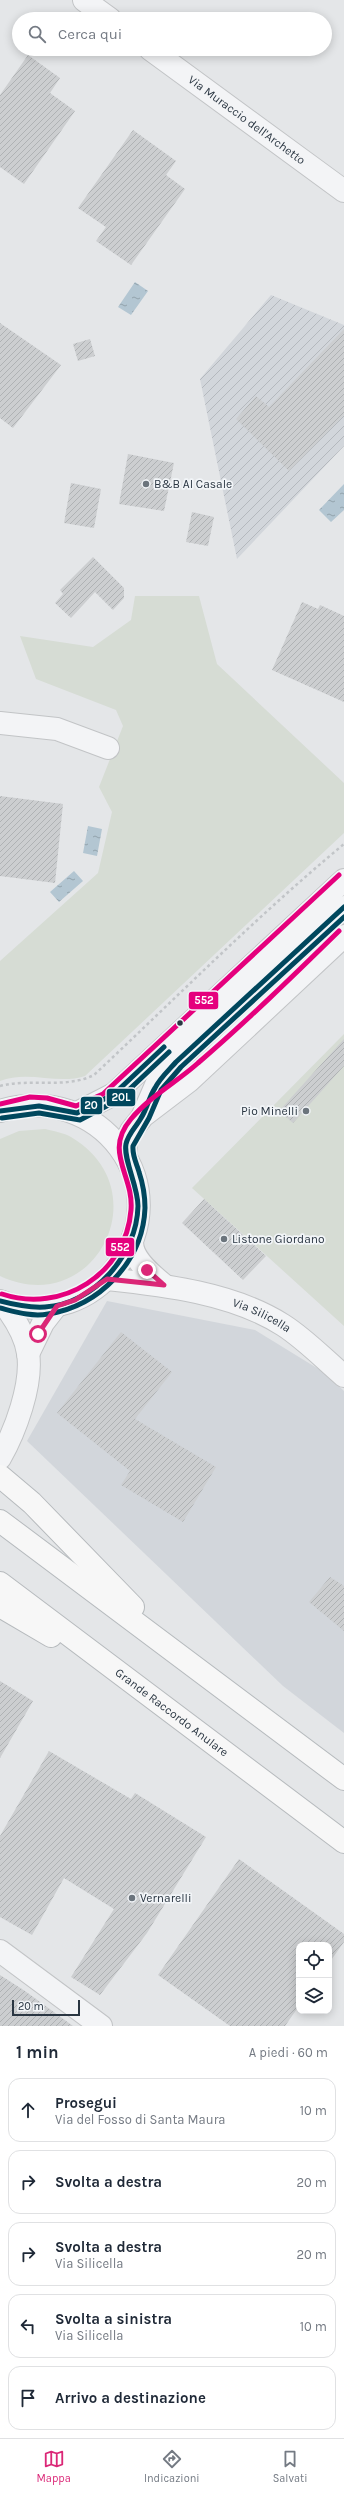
<!DOCTYPE html>
<html lang="it">
<head>
<meta charset="utf-8">
<style>
	:root { --surface:#fff; --page:#f6f6f7; --text:#1f2937; --muted:#747a83; --line:#e0e1e3; --accent:#db2777 }
	body { margin:0; font-family:Karla,sans-serif; background:var(--page); color:var(--text) }
	.controls { position:absolute; right:12px; bottom:12px; display:grid; overflow:hidden; border-radius:8px; box-shadow:0 2px 10px #0003 }
	.controls button { width:36px; height:36px; display:grid; place-items:center; padding:0; border:0; border-bottom:1px solid var(--line); background:var(--surface); color:var(--text); font:20px sans-serif }
	.scale { position:absolute; left:12px; bottom:10px; width:68px; box-sizing:border-box; padding-left:4px; border:2px solid #2a3642; border-top:0; font-size:11px; line-height:14px; white-space:nowrap; color:#2a3642; -webkit-text-stroke:3px #f2f5f8; paint-order:stroke }
	.stop { position:absolute; width:12px; height:12px; margin:-9px; border:3px solid #db2777; border-radius:50%; background:#fff }
	.stop.end { background:#db2777; border-color:#fff; box-shadow:0 1px 4px #0008 }
	.list { margin:0; padding:0; list-style:none }
	h2 { display:flex; justify-content:space-between; align-items:center; height:52px; margin:0; padding:0 16px; font-size:17px }
	h2 small { font-size:13px; font-weight:400; color:var(--muted) }
	.list li { display:grid; grid-template-columns:26px 1fr auto; gap:12px; align-items:center; box-sizing:border-box; height:64px; margin:0 8px 8px; padding:0 8px; border:1px solid var(--line); border-radius:12px }
	.list b { display:block; font-size:15px; white-space:nowrap }
	.list p { margin:0; font-size:13px; white-space:nowrap; color:var(--muted) }
	.list em { font-size:13px; font-style:normal; color:var(--muted) }
	.icon { flex:none; width:22px; height:22px; fill:none; stroke:currentColor; stroke-width:2; stroke-linecap:round; stroke-linejoin:round }
	.map { position:relative; flex:none; width:344px; height:2026px; overflow:hidden }
	.search { position:absolute; background:var(--surface); box-shadow:0 2px 10px #0003; left:12px; right:12px; top:12px; height:44px; display:flex; align-items:center; gap:10px; box-sizing:border-box; padding:0 14px; border-radius:22px; color:var(--muted); font-size:15px }
	.sheet { height:412px; background:var(--surface) }
	nav { display:flex; justify-content:space-around; align-items:center; box-sizing:border-box; height:56px; border-top:1px solid var(--line); background:var(--surface); font-size:11px; color:var(--muted) }
	nav a { display:grid; justify-items:center; gap:2px }
	nav .on { color:var(--accent) }
	.map>svg:first-child { display:block }
	.built { fill:#d2d6db }
	.industrial { fill:url(#industrial-furrows) }
	.green { fill:#d6dcd4 }
	.water { fill:url(#water-ripples) }
	.building { fill:url(#building-hatch) }
	.lines { fill:none; stroke-linecap:round; stroke-linejoin:round }
	.minor-casing { stroke:#c2c4c6; stroke-width:24 }
	.highway-casing { stroke:#b6babd; stroke-width:24 }
	.path { stroke:#c2c5c8; stroke-width:2.5; stroke-dasharray:3 3; stroke-linecap:butt }
	.minor { stroke:#f3f4f6; stroke-width:22 }
	.highway { stroke:#f7f7f7; stroke-width:22 }
	.bus-1-casing { stroke:#f2f5f8; stroke-width:8 }
	.bus-2-casing { stroke:#f2f5f8; stroke-width:8 }
	.bus-3-casing { stroke:#f2f5f8; stroke-width:8 }
	.bus-1 { stroke:#00475d; stroke-width:5 }
	.bus-2 { stroke:#00475d; stroke-width:5 }
	.bus-3 { stroke:#e5007d; stroke-width:5 }
	.route { stroke:#db2777; stroke-width:5 }
	.poi-dot { fill:#6b747c; stroke:#f2f5f8; stroke-width:1.5 }
	.bus-dot { fill:#2a3642; stroke:#f2f5f8; stroke-width:1.5 }
	.labels { text-anchor:middle; stroke-width:3.5; stroke-linejoin:round; paint-order:stroke }
	.street-label { font-size:12px; fill:#2a3642; stroke:#f2f5f8 }
	.poi-label { font-size:12px; fill:#2a3642; stroke:#f2f5f8; text-anchor:start }
	.line-badge { stroke:#f2f5f8; stroke-width:1.5 }
	.badge-label { font-size:11px; text-anchor:middle; font-weight:bold; fill:#fff }
</style>
</head>
<body>
<div class="map">
<svg width="344" height="2026" viewBox="0 0 344 2026">
	<defs>
		<pattern id="industrial-furrows" width="10" height="10" patternUnits="userSpaceOnUse"><rect width="10" height="10" fill="#d2d6db"/><path d="M-1 1l2-2M0 10L10 0M9 11l2-2" fill="none" stroke="#b4b8bd"/></pattern>
		<pattern id="water-ripples" width="26" height="14" patternUnits="userSpaceOnUse"><rect width="26" height="14" fill="#b3c6d2"/><path d="M2 4q2-2 4 0t4 0M15 11q2-2 4 0t4 0" fill="none" stroke="#92a2ac"/></pattern>
		<pattern id="building-hatch" width="6" height="6" patternUnits="userSpaceOnUse"><rect width="6" height="6" fill="#ccced0"/><path d="M-1 1l2-2M0 6l6-6M5 7l2-2" fill="none" stroke="#afb2b4"/></pattern>
	</defs>
	<rect width="100%" height="100%" fill="#e4e6e8"/>
	<path class="built" d="M 107,1301 L 255,1330 L 325,1373 L 344,1391 L 344,1733 L 283,1686 L 27,1441 Z"/>
	<path class="industrial" d="M 271,295 L 344,325 L 344,446 L 237,559 L 200,379 Z"/>
	<path class="green" d="M 135,596 L 199,596 L 217,664 L 344,783 L 344,833 L 85,1076 C 58,1085 28,1070 0,1081 L 0,961 L 98,873 L 112,812 L 99,787 L 123,726 L 116,710 L 36,679 L 20,636 L 93,647 L 131,620 Z
		M 344,1034 L 344,1326 L 192,1188 Z
		M 45,1129 C 53,1131 64,1133 71,1137 C 161,1190 94,1320 0,1276 L 0,1139 L 19,1131 Z"/>
	<path class="water" d="M 135,282 L 148,291 L 131,315 L 118,307 Z
		M 344,484 L 344,510 L 331,522 L 319,510 Z
		M 88,826 L 102,829 L 97,856 L 83,853 Z
		M 74,871 L 83,881 L 59,902 L 50,892 Z"/>
	<path class="building" d="M 28,55 L 60,78 L 50,93 L 75,111 L 24,184 L 0,167 L 0,95 Z
		M 133,130 L 176,161 L 166,175 L 185,189 L 131,265 L 96,241 L 106,227 L 78,208 Z
		M 0,323 L 61,365 L 13,428 L 0,418 Z
		M 344,329 L 344,415 L 289,471 L 236,419 L 256,396 L 269,407 Z
		M 90,339 L 95,356 L 78,361 L 73,344 Z
		M 128,454 L 174,463 L 164,511 L 119,504 Z
		M 71,483 L 101,489 L 94,528 L 64,523 Z
		M 192,512 L 214,517 L 208,546 L 186,542 Z
		M 93,557 L 124,588 L 124,598 L 113,610 L 95,592 L 71,618 L 55,603 L 63,594 L 60,590 Z
		M 302,602 L 318,609 L 320,605 L 344,616 L 344,702 L 272,670 Z
		M 0,796 L 63,804 L 55,883 L 0,876 Z
		M 344,1039 L 344,1066 L 293,1123 L 279,1111 Z
		M 204,1199 L 266,1256 L 243,1280 L 182,1223 Z
		M 121,1332 L 172,1372 L 135,1419 L 216,1467 L 183,1522 L 121,1485 L 130,1471 L 57,1413 Z
		M 330,1577 L 344,1586 L 344,1631 L 309,1602 Z
		M 0,1681 L 33,1701 L 0,1758 Z
		M 49,1751 L 131,1799 L 135,1793 L 206,1837 L 147,1933 L 100,1995 L 71,1977 L 114,1909 L 64,1878 L 32,1935 L 0,1917 L 0,1836 Z
		M 239,1859 L 344,1934 L 344,1942 L 329,1963 L 329,1945 L 299,1945 L 299,2006 L 285,2026 L 230,2026 L 158,1975 Z
		M 0,1975 L 25,1991 L 73,2026 L 0,2026 Z"/>
	<g class="lines">
		<g class="minor-casing">
			<g id="minor">
				<path d="M 84,0 L 110,19"/>
				<path id="s1" d="M 150,49 L 344,191"/>
				<path d="M 0,723 L 57,729 L 108,748"/>
				<path d="M 0,1111 C 99,1080 181,1187 115,1269 C 103,1284 87,1296 69,1302 C 47,1309 22,1310 0,1301"/>
				<path d="M 77,1113 L 114,1094 L 344,880"/>
				<path d="M 143,1115 L 156,1085 L 176,1062 L 344,907"/>
				<path d="M 125,1155 L 126,1141 L 131,1131 L 143,1116 L 189,1081 L 344,936"/>
				<path d="M 133,1237 C 127,1256 152,1275 164,1285"/>
				<path id="s2" d="M 107,1279 C 164,1285 233,1293 283,1325 C 305,1339 324,1359 344,1376"/>
				<path d="M 28,1354 L 43,1323 L 57,1305"/>
				<path d="M 0,1458 C 15,1432 33,1384 28,1353 C 25,1334 14,1317 2,1302"/>
				<path d="M 0,1951 L 101,2026"/>
			</g>
		</g>
		<g class="highway-casing">
			<g id="highway">
				<path d="M 0,1476 L 32,1503 L 133,1607"/>
				<path d="M 0,1521 L 344,1779"/>
				<path id="s3" d="M 0,1583 L 344,1842"/>
				<path d="M 0,1606 L 51,1636"/>
			</g>
		</g>
		<path class="path" d="M 0,1086 C 31,1078 66,1089 94,1075 C 177,997 256,917 344,844"/>
		<use href="#minor" class="minor"/>
		<use href="#highway" class="highway"/>
		<g class="bus-1-casing">
			<path id="bus-1" d="M 0,1111 L 39,1106 L 77,1113 L 114,1094 L 164,1047
				M 0,1301 C 15,1305 29,1308 45,1307 C 94,1304 137,1255 138,1206 C 138,1186 123,1159 126,1144 C 128,1134 136,1127 141,1118 C 147,1109 149,1097 155,1088 C 160,1078 169,1070 176,1062 L 344,907"/>
		</g>
		<g class="bus-2-casing">
			<path id="bus-2" d="M 2,1118 L 39,1113 L 80,1120 L 118,1100 L 169,1052
				M 0,1308 C 16,1312 32,1317 48,1314 C 99,1306 143,1262 145,1208 C 145,1196 143,1184 139,1172 C 137,1164 132,1156 133,1146 L 149,1118 L 161,1090 L 181,1067 L 344,917"/>
		</g>
		<g class="bus-3-casing">
			<path id="bus-3" d="M 0,1104 L 30,1097 L 47,1098 L 76,1106 L 103,1094 L 339,875
				M 2,1294 C 62,1314 126,1274 131,1210 C 134,1175 103,1152 131,1119 C 149,1097 177,1082 198,1063 C 247,1021 293,976 339,931"/>
		</g>
		<use href="#bus-1" class="bus-1"/>
		<use href="#bus-2" class="bus-2"/>
		<use href="#bus-3" class="bus-3"/>
	</g>
	<g class="lines">
		<path class="route" d="M 38,1334 L 57,1306 L 75,1300 L 107,1279 L 164,1285 L 147,1270"/>
	</g>
	<g class="poi-dot">
		<circle cx="146" cy="484" r="4"/>
		<circle cx="306" cy="1111" r="4"/>
		<circle cx="224" cy="1239" r="4"/>
		<circle cx="132" cy="1898" r="4"/>
	</g>
	<circle class="bus-dot" cx="180" cy="1023" r="3.5"/>
	<g class="labels">
		<g class="street-label">
			<text dy="4" stroke="none"><textPath href="#s1" startOffset="120">Via Muraccio dell'Archetto</textPath></text>
			<text dy="4" stroke="none"><textPath href="#s2" startOffset="160">Via Silicella</textPath></text>
			<text dy="4" stroke="none"><textPath href="#s3" startOffset="215">Grande Raccordo Anulare</textPath></text>
		</g>
		<g class="poi-label">
			<text x="154" y="488">B&amp;B Al Casale</text>
			<text x="298" y="1115" text-anchor="end">Pio Minelli</text>
			<text x="232" y="1243">Listone Giordano</text>
			<text x="140" y="1902">Vernarelli</text>
		</g>
	</g>
	<g class="line-badge">
		<rect x="188" y="991" width="31" height="19" rx="4" fill="#e5007d"/>
		<rect x="106" y="1088" width="30" height="19" rx="4" fill="#00475d"/>
		<rect x="80" y="1096" width="23" height="19" rx="4" fill="#00475d"/>
		<rect x="105" y="1237" width="30" height="20" rx="4" fill="#e5007d"/>
	</g>
	<g class="badge-label">
		<text x="204" y="1004">552</text>
		<text x="121" y="1101">20L</text>
		<text x="91" y="1109">20</text>
		<text x="120" y="1251">552</text>
	</g>
</svg>
<div class="controls">
<button><svg class="icon" aria-label="locate" viewBox="0 0 24 24"><circle cx="12" cy="12" r="6"/><path d="M12 2v4M12 18v4M2 12h4M18 12h4"/></svg></button>
<button><svg class="icon" aria-label="layers" viewBox="0 0 24 24"><path d="M12 4l9 5-9 5-9-5zM3 14l9 5 9-5"/></svg></button>
</div>
<div class="scale">20 m</div>
<div class="stop" style="left:38px;top:1334px"></div>
<div class="stop end" style="left:147px;top:1270px"></div>
<div class="search"><svg class="icon" aria-label="search" viewBox="0 0 24 24"><circle cx="10" cy="10" r="6"/><path d="M15 15l6 6"/></svg>Cerca qui</div>
</div>
<section class="sheet">
<h2>1 min<small>A piedi · 60 m</small></h2>
<ul class="list">
<li><svg class="icon" aria-label="ahead" viewBox="0 0 24 24"><path d="M12 20V5M6 11l6-6 6 6"/></svg><div><b>Prosegui</b><p>Via del Fosso di Santa Maura</p></div><em>10 m</em></li>
<li><svg class="icon" aria-label="right" viewBox="0 0 24 24"><path d="M7 20v-9h11M14 6l5 5-5 5"/></svg><div><b>Svolta a destra</b></div><em>20 m</em></li>
<li><svg class="icon" aria-label="right" viewBox="0 0 24 24"><path d="M7 20v-9h11M14 6l5 5-5 5"/></svg><div><b>Svolta a destra</b><p>Via Silicella</p></div><em>20 m</em></li>
<li><svg class="icon" aria-label="left" viewBox="0 0 24 24"><path d="M17 20v-9H6M10 6l-5 5 5 5"/></svg><div><b>Svolta a sinistra</b><p>Via Silicella</p></div><em>10 m</em></li>
<li><svg class="icon" aria-label="arrive" viewBox="0 0 24 24"><path d="M6 21V4h12l-3 4 3 4H6"/></svg><div><b>Arrivo a destinazione</b></div></li>
</ul>
</section>
<nav>
<a class="on"><svg class="icon" aria-label="map" viewBox="0 0 24 24"><path d="M3 6l6-2 6 2 6-2v14l-6 2-6-2-6 2zM9 4v14M15 6v14"/></svg>Mappa</a>
<a><svg class="icon" aria-label="directions" viewBox="0 0 24 24"><path d="M12 3l9 9-9 9-9-9zM9 14v-3h6M13 9l2 2-2 2"/></svg>Indicazioni</a>
<a><svg class="icon" aria-label="saved" viewBox="0 0 24 24"><path d="M7 4h10v16l-5-4-5 4z"/></svg>Salvati</a>
</nav>
</body>
</html>
